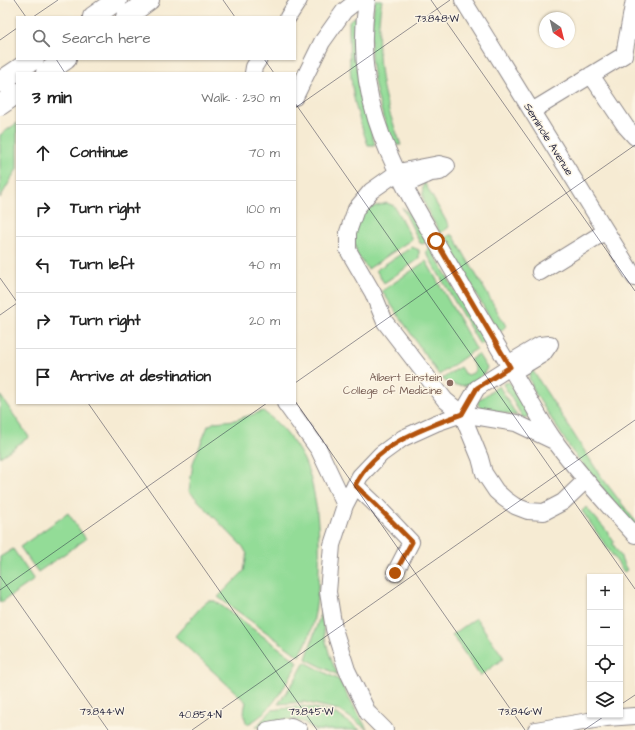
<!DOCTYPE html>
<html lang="en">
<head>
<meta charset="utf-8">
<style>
	:root { --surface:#fff; --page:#f6f6f6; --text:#222; --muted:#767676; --line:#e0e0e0 }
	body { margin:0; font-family:"Architects Daughter",sans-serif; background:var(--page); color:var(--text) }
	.controls { position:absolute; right:12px; bottom:12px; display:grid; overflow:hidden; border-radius:0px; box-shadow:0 1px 3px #0004 }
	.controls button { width:36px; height:36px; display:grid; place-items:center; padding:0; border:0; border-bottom:1px solid var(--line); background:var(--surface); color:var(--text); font:20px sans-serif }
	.compass { position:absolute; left:539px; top:12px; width:36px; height:36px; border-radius:50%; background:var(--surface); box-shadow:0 1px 3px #0004; rotate:145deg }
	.stop { position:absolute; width:12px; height:12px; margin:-9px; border:3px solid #b45309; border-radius:50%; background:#fff }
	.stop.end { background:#b45309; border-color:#fff; box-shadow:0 1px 4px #0008 }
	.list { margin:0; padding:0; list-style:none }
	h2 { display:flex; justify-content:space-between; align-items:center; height:52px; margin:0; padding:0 16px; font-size:17px }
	h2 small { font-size:13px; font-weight:400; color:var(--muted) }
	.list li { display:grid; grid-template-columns:26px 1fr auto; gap:12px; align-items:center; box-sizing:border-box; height:56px; padding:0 16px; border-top:1px solid var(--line) }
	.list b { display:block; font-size:15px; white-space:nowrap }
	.list em { font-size:13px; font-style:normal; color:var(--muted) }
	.icon { flex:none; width:22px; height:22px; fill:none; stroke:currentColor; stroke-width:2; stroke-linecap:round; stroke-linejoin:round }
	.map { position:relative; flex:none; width:635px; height:730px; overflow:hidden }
	.search { position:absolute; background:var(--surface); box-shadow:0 1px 3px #0004; left:16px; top:16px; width:280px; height:44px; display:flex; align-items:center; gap:10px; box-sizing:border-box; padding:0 14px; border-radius:0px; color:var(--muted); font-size:15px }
	.panel { position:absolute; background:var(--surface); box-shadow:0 1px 3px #0004; left:16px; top:72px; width:280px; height:332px; border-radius:0px }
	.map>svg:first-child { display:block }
	.green { fill:#93dc97; stroke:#5a7f69 }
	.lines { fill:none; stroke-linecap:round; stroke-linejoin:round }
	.minor-casing { stroke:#8c8687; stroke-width:18 }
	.major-casing { stroke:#8c8687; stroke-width:22 }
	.minor { stroke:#fff; stroke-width:16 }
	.major { stroke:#fff; stroke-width:20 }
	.route { stroke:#b45309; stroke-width:5 }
	.ticks { fill:none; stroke:#22223b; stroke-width:1; stroke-opacity:0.45 }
	.education-dot { fill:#8d6e63; stroke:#fcf5e5; stroke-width:1.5 }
	.labels { text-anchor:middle; stroke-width:3; stroke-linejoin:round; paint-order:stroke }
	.street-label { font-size:11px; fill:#22223b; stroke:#fcf5e5 }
	.education-label { font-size:11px; fill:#785e54; stroke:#fcf5e5; text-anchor:end }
	.ticks-label { font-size:10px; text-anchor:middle; fill:#22223b; stroke:#fcf5e5; stroke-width:3; stroke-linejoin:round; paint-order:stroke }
</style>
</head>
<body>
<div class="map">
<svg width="635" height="730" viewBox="0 0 635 730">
	<rect width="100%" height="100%" fill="#fcf5e5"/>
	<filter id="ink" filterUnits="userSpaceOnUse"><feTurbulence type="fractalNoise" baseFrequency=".025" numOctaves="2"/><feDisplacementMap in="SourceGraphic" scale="8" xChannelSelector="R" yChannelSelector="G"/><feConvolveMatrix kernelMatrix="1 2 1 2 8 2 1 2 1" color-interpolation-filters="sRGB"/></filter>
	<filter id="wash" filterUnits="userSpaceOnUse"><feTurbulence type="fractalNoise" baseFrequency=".012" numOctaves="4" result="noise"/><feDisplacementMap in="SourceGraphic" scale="16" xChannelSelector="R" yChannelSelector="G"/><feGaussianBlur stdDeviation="0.9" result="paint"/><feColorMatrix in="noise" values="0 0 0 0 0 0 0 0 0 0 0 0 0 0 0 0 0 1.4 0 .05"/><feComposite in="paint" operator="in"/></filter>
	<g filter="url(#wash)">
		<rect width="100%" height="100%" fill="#f6ebd3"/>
		<path class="green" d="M 375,0 L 382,0 C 376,27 378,74 386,101 C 390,116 396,130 401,145 L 393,145 C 384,120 375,94 372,67 C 369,45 372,22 375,0 Z
			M 356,17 L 357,65 L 361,94 L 375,145 L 368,145 C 363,131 358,117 355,103 C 349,76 349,49 349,21 L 352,18 Z
			M 17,123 L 17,169 L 0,198 L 0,135 Z
			M 424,182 L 449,226 L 448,228 L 440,233 C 432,217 418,201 424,182 Z
			M 387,203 L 394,206 L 412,239 L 368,269 L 357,255 L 353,235 L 362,214 L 369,208 Z
			M 402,207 L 411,215 L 427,241 L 423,244 L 420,243 Z
			M 450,235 L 453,235 L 506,326 L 499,333 L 444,239 Z
			M 412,247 L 419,250 L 419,259 L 384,283 L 376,270 Z
			M 430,247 L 485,342 L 480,345 L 427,254 L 426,251 Z
			M 426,261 L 476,349 L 439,375 L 382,291 Z
			M 478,354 L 487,368 C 478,386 458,391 442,379 L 460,367 L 464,373 L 468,375 L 473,373 L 475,370 L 475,367 L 470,360 Z
			M 531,368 L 600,475 L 635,521 L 635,528 L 572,451 L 535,393 L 529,378 Z
			M 508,382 L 510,383 L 529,413 L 527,417 L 523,418 L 503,384 Z
			M 499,386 L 517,416 L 480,407 L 477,402 L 479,400 Z
			M 0,395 L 29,437 L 0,457 Z
			M 263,411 C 280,424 294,440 304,460 C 323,500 323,588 311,631 C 308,640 304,648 299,656 L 218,597 L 244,571 L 247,554 L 243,547 L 189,491 L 193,463 L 208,426 L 215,422 L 235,420 Z
			M 586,507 L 606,530 L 614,542 L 613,544 L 621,557 L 622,561 L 627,570 L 624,572 L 582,511 Z
			M 68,513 L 86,539 L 38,572 L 20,547 Z
			M 13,549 L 34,580 L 0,603 L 0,557 Z
			M 208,601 L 215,601 L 298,662 C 288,682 269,716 247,724 C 243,716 244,710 246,702 L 175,636 L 202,606 Z
			M 321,613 C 324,635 328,656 338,675 L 306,659 Z
			M 476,618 L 504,658 L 480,676 L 452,635 Z
			M 305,662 L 339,680 L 351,702 L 367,729 L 339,710 L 304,702 L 278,704 L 295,680 Z
			M 302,706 L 328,711 L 338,715 L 360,730 L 315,730 L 303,722 L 289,719 L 274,721 L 259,727 L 256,727 L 272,710 Z"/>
	</g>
	<g filter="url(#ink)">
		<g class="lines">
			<g class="minor-casing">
				<path id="minor" d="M 367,0 C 361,39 364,81 376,119 C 393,173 424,221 452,269 C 476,309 499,349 523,389 C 534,407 544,427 557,444 C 581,476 608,506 635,535
					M 463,0 L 635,278
					M 288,17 L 299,0
					M 624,55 L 634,0
					M 253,73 L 254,67 L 259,59
					M 591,75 L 626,127 L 635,137
					M 295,97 L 322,42 L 344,11 L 358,0
					M 532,111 L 624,55
					M 404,185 L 431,173 L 440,172 L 447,166 L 439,164 L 398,172 L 371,191 L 356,209 L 348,232 L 348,250 L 373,293 L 385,322 L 445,400 L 462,414 L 480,458 L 484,473 L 496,491 L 505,499 L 515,506 L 528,511 L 544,512 L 563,502 L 586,480
					M 540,272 L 606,231
					M 508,364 L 540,345 L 550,344 L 543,354 L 513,372
					M 285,403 L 319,450 L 345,505
					M 462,414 L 477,388 L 510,367
					M 355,485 L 376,505 L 411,542 L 395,573
					M 268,730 L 291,726 L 299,730
					M 385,730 L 368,713 L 347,670 L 334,629 L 328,592 L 332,545 L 345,505 L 360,476 L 381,454 L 403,438 L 436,423 L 462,414 L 516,423 L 556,442
					M 536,730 L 606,718 L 635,716"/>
			</g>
			<g class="major-casing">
				<path id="major" d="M 93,17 L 117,0
					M 126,17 L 149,0
					M 46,73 L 66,59
					M 0,82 L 34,59
					M 0,105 L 17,93"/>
			</g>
			<use href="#minor" class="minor"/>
			<use href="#major" class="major"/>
		</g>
	</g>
	<g class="lines" filter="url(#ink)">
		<path class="route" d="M 395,573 L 412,542 L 376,505 L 355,485 C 375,445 423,428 462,414 L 477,388 L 510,367 L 436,241"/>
	</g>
	<path class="ticks" d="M 14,0 L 26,17M 223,0 L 235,17M 431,0 L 635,291M 33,17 L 58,0M 0,40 L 17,28M 56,59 L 65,73M 264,59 L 274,73M 295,103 L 635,589M 295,108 L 450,0M 0,278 L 17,302M 0,315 L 17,303M 295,383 L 635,145M 295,401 L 525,730M 88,403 L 317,730M 0,576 L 108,730M 0,590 L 267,403M 620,705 L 635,695M 192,730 L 635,420M 584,730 L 606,715"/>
	<circle class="education-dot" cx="450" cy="383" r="4"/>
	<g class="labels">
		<g class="street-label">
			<text transform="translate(549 139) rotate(58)" y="4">Seminole Avenue</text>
		</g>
		<g class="education-label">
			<text x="442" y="381">Albert Einstein<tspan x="442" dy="13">College of Medicine</tspan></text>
		</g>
	</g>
	<g class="ticks-label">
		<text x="437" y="22">73.848°W</text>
		<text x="102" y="715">73.844°W</text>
		<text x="311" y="715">73.845°W</text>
		<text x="520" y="715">73.846°W</text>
		<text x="200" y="718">40.854°N</text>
	</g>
</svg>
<div class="controls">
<button>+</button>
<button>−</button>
<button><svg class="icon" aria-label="locate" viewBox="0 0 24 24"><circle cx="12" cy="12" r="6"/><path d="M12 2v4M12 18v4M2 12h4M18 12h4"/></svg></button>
<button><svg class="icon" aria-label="layers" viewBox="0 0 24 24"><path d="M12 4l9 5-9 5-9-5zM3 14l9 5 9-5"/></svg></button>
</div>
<svg class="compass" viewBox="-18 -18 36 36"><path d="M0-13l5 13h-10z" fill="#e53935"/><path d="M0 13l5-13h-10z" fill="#767676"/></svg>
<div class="stop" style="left:436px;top:241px"></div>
<div class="stop end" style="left:395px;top:573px"></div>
<div class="search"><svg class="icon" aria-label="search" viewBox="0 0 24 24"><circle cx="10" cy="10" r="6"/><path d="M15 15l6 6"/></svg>Search here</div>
<section class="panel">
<h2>3 min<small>Walk · 230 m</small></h2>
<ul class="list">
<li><svg class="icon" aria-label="ahead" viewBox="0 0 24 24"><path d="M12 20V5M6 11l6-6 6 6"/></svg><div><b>Continue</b></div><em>70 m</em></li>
<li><svg class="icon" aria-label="right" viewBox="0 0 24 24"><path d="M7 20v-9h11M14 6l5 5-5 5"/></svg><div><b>Turn right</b></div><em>100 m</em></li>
<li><svg class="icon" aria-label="left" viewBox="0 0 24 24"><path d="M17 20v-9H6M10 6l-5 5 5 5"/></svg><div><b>Turn left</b></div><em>40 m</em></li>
<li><svg class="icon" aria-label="right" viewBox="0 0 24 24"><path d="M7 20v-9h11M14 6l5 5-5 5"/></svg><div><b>Turn right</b></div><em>20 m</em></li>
<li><svg class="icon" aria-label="arrive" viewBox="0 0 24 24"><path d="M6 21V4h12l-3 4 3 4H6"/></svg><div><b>Arrive at destination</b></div></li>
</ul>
</section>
</div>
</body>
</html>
